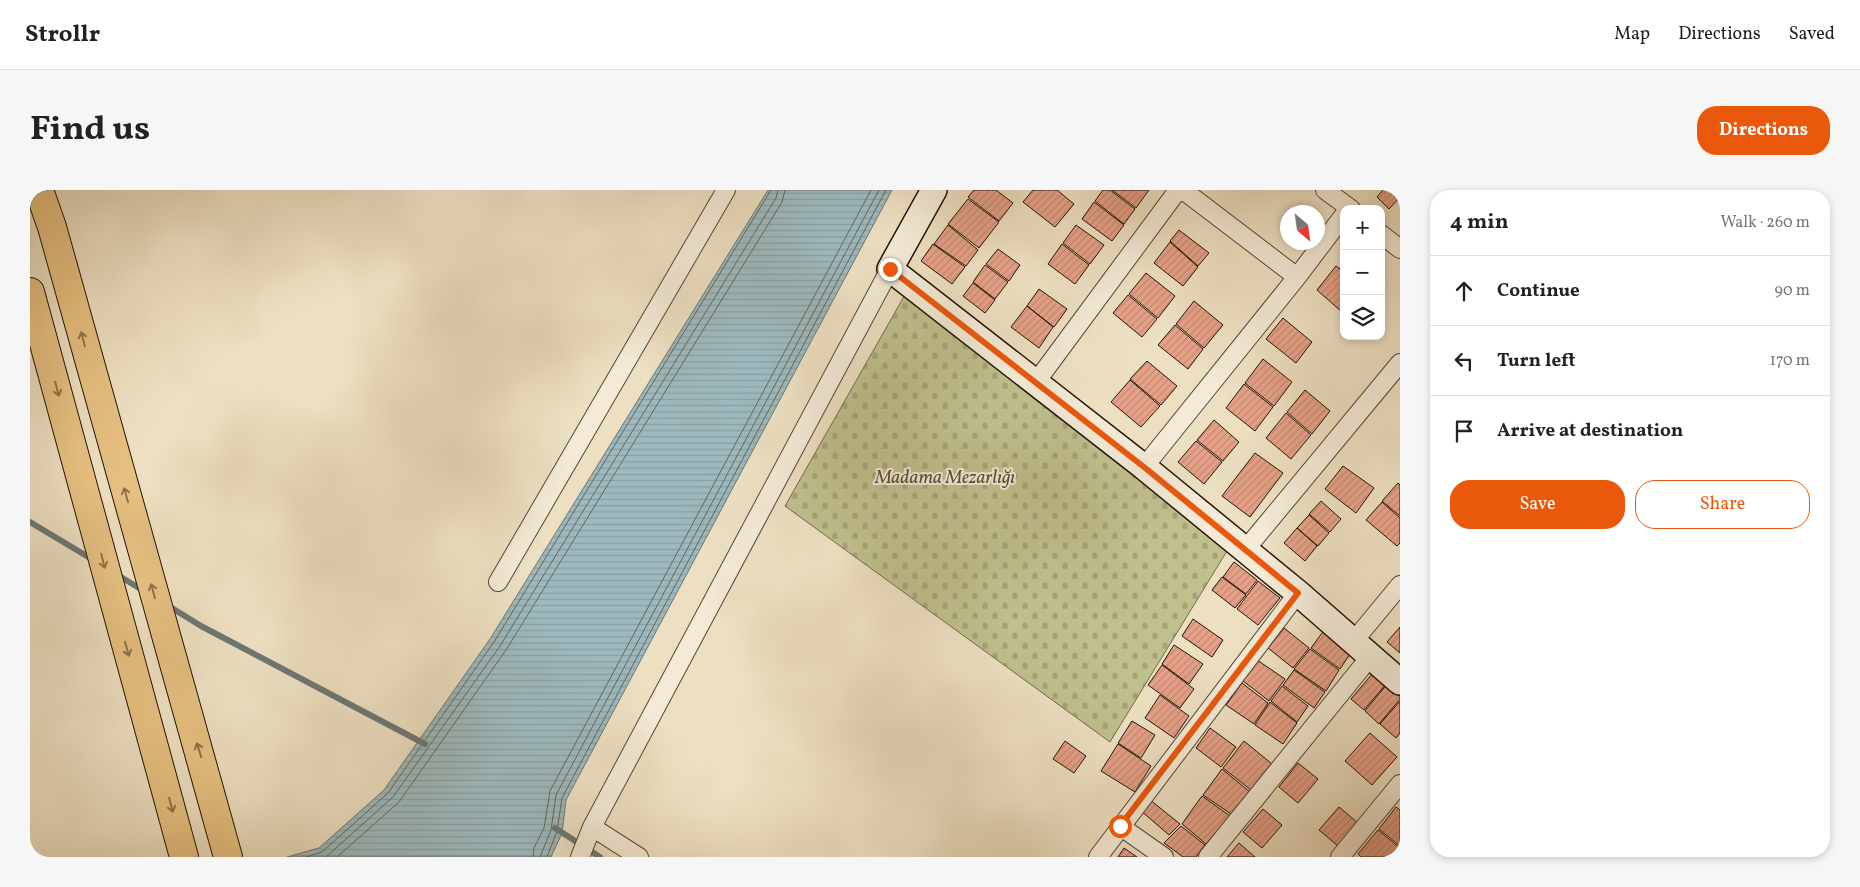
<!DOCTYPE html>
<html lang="en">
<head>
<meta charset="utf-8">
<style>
	:root { --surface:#fff; --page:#f6f6f6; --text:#222; --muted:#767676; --line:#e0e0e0; --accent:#ea580c }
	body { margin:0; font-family:Vollkorn,serif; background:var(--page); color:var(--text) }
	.controls { position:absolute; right:15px; top:15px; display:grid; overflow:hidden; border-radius:10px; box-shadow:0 2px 8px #0003 }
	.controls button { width:45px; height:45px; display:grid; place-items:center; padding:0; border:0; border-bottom:1px solid var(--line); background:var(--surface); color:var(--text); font:25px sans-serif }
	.compass { position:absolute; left:1250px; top:15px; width:45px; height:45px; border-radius:50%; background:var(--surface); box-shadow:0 2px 8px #0003; rotate:151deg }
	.stop { position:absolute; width:15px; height:15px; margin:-11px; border:4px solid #ea580c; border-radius:50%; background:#fff }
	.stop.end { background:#ea580c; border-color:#fff; box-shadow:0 1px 5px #0008 }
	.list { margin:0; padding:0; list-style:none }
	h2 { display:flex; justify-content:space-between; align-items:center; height:65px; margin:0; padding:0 20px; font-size:21px }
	h2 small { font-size:16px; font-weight:400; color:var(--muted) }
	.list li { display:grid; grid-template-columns:32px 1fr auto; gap:15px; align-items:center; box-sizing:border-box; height:70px; padding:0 20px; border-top:1px solid var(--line) }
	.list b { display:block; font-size:19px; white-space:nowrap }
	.list em { font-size:16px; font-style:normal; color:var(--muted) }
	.actions { display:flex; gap:10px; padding:15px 20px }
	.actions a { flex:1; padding:11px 0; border:1px solid var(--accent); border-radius:20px; text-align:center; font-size:18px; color:var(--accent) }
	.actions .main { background:var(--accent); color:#fff }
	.icon { flex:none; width:28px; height:28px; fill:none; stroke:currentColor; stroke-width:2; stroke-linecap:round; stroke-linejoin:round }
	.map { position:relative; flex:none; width:1370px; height:667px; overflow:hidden; border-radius:20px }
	header { display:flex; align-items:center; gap:30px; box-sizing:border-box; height:70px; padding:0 25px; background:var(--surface); border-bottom:1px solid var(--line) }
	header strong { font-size:24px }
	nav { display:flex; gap:28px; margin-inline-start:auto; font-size:18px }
	.intro { display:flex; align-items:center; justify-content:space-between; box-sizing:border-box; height:120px; padding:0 30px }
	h1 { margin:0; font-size:35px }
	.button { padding:12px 22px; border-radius:20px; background:var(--accent); color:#fff; font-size:18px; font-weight:700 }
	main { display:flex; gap:30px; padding:0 30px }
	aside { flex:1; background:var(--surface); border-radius:20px; box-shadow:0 2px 8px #0003 }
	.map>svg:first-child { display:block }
	.cemetery { fill:url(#cemetery-stones); stroke:#716a48 }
	.water { fill:url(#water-rules); stroke:#6d7773 }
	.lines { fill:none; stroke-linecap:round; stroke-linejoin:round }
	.shore { stroke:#606660; stroke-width:1 }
	.stream { stroke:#6d7773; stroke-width:6 }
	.building { fill:url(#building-hatch); stroke:#231302 }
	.street-casing { stroke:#564632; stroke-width:20 }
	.secondary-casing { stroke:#231302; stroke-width:28 }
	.primary-casing { stroke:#231302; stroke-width:30 }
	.street { stroke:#f3ebd7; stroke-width:18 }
	.secondary { stroke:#f3ebd7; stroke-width:25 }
	.primary { stroke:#e6c081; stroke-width:28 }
	.oneway { stroke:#8e7248 }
	.route { stroke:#ea580c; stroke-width:6 }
	.labels { text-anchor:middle; stroke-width:4; stroke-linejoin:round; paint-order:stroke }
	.park-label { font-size:19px; font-style:italic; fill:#5a5033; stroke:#f3ebd7 }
</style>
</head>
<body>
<header>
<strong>Strollr</strong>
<nav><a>Map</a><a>Directions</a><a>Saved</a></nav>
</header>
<div class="intro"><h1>Find us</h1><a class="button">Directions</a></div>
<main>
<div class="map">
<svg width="1370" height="667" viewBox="0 0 1370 667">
	<defs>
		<pattern id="cemetery-stones" width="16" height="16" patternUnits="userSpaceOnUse" patternTransform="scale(1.25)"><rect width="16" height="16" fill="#bfc08e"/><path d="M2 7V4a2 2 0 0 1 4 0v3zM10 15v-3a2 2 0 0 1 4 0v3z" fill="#a4a479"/></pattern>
		<pattern id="water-rules" width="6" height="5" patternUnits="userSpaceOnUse" patternTransform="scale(1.25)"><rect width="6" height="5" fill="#9ebabe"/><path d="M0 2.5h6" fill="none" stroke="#889fa2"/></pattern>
		<pattern id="building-hatch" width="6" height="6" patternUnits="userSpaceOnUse" patternTransform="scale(1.25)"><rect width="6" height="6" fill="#e6a188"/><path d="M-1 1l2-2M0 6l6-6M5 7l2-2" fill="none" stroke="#c58a74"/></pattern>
	</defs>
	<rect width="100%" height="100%" fill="#ede0c2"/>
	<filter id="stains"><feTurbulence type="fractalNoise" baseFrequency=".004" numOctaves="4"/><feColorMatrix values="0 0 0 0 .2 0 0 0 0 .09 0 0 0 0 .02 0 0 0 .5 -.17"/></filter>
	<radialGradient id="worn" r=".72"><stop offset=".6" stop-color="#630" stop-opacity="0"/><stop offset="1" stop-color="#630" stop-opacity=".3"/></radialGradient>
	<path class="cemetery" d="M 876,103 L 1197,361 L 1080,552 L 755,316 Z"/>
	<path class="water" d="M 738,0 L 862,0 L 536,610 L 532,643 L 521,667 L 257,667 L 289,658 L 354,600 L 460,449 Z"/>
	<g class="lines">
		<path class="shore" d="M 276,667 L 292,662 L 358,603 L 464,452 L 741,0
			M 296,667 L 363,607 L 470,456 L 746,8 L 748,0
			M 307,667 L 369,612 L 476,460 L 752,12 L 755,0
			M 503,667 L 504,658 L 514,638 L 520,601 L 841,0
			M 510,667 L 521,640 L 526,605 L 849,0
			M 517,667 L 527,641 L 532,608 L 856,0"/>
		<path class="stream" d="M 0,332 L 65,371
			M 86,384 L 114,401
			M 137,415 L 171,436 L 395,554
			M 525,638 L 570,667"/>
	</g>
	<path class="building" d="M 944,0 L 966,0 L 983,13 L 969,31 L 938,7 Z
		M 1003,0 L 1027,0 L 1044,14 L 1025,37 L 993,12 Z
		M 1073,0 L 1080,0 L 1105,19 L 1094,34 L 1065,11 Z
		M 1082,0 L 1119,0 L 1106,18 Z
		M 1353,0 L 1370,0 L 1370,7 L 1359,19 L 1347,7 Z
		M 938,9 L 969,32 L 949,58 L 918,34 Z
		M 1064,12 L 1094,35 L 1082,51 L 1052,29 Z
		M 918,35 L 948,60 L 936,76 L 904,54 Z
		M 1046,35 L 1074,55 L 1060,74 L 1033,53 Z
		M 1149,40 L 1179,63 L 1168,76 L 1140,51 Z
		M 1140,52 L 1168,77 L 1153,96 L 1124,73 Z
		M 903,54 L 935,77 L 922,94 L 891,71 Z
		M 1032,54 L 1059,75 L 1045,94 L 1018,74 Z
		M 968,59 L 990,75 L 979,91 L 956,74 Z
		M 955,75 L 978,92 L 965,109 L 943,92 Z
		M 1306,76 L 1314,82 L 1312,122 L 1287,100 Z
		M 1116,83 L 1145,106 L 1128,128 L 1099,104 Z
		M 943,93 L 965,110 L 955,123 L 933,106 Z
		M 1009,99 L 1037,119 L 1024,137 L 997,116 Z
		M 1098,105 L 1127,129 L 1112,147 L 1083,123 Z
		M 1164,111 L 1193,135 L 1174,158 L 1146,134 Z
		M 997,116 L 1023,137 L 1009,158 L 981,137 Z
		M 1253,128 L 1282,152 L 1266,173 L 1236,149 Z
		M 1145,135 L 1173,159 L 1158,179 L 1128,155 Z
		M 1233,169 L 1262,192 L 1244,216 L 1215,193 Z
		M 1117,171 L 1147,196 L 1131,215 L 1100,189 Z
		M 1100,190 L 1130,216 L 1111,237 L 1081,212 Z
		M 1214,194 L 1243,217 L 1225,241 L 1196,218 Z
		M 1275,200 L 1300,221 L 1282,244 L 1257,222 Z
		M 1256,223 L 1281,245 L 1261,269 L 1236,248 Z
		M 1184,230 L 1209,252 L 1193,271 L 1167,250 Z
		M 1166,251 L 1192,272 L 1174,294 L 1148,272 Z
		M 1225,263 L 1253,283 L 1220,327 L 1192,306 Z
		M 1313,276 L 1344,298 L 1326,323 L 1295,299 Z
		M 1368,293 L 1370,295 L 1370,326 L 1352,311 Z
		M 1291,311 L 1311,329 L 1300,342 L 1279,324 Z
		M 1352,312 L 1370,328 L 1370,353 L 1367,356 L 1336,330 Z
		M 1279,325 L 1299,343 L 1288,356 L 1267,338 Z
		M 1267,338 L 1287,356 L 1275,371 L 1254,353 Z
		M 1204,372 L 1227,390 L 1216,404 L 1193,387 Z
		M 1192,387 L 1216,405 L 1205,418 L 1182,400 Z
		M 1228,391 L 1250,408 L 1228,435 L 1207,419 Z
		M 1163,429 L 1193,450 L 1182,467 L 1152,446 Z
		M 1370,437 L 1370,463 L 1357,452 Z
		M 1254,438 L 1279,458 L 1263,478 L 1238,458 Z
		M 1295,439 L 1324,458 L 1310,479 L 1281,458 Z
		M 1144,455 L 1173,474 L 1159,494 L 1132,474 Z
		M 1280,459 L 1309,480 L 1296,501 L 1264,479 Z
		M 1227,470 L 1255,489 L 1239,511 L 1213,491 Z
		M 1132,475 L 1164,499 L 1150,518 L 1118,495 Z
		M 1264,480 L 1295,502 L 1284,518 L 1253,495 Z
		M 1343,483 L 1356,494 L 1334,520 L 1321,509 Z
		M 1212,493 L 1238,513 L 1224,534 L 1196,515 Z
		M 1357,494 L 1370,506 L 1370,509 L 1349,534 L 1335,521 Z
		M 1252,496 L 1278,516 L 1267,532 L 1241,511 Z
		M 1130,505 L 1159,526 L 1144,548 L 1115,528 Z
		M 1370,511 L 1370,543 L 1366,548 L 1350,534 Z
		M 1240,512 L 1267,533 L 1253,554 L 1225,535 Z
		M 1102,531 L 1125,545 L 1111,568 L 1088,553 Z
		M 1180,538 L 1206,557 L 1191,577 L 1166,558 Z
		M 1340,543 L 1367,567 L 1342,595 L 1315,571 Z
		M 1035,551 L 1056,566 L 1044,583 L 1023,569 Z
		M 1214,551 L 1242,574 L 1221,600 L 1193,578 Z
		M 1088,554 L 1121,576 L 1105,602 L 1071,581 Z
		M 1268,573 L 1288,589 L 1268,613 L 1249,597 Z
		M 1192,579 L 1220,602 L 1201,624 L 1173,605 Z
		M 1172,606 L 1200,626 L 1176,654 L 1152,634 Z
		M 1119,609 L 1150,634 L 1139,645 L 1110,620 Z
		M 1309,617 L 1328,633 L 1308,656 L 1289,640 Z
		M 1366,617 L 1370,620 L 1370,656 L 1349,639 Z
		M 1233,619 L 1252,635 L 1232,658 L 1213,642 Z
		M 1151,636 L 1175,655 L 1166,667 L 1153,667 L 1134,653 Z
		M 1348,640 L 1370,658 L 1370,667 L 1331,667 L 1328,664 Z
		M 1209,653 L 1225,667 L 1197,667 Z
		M 1094,658 L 1107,667 L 1088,667 Z"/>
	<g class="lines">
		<g class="street-casing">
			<path id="street" d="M 1153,0 L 1267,87
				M 1295,0 L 1321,19
				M 1351,44 L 1370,59
				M 1006,192 L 1148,0
				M 1114,277 L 1267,87 L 1314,25
				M 1215,360 L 1370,173
				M 468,392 L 696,0
				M 1323,452 L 1370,395
				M 1090,636 L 1134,667
				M 562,637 L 609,667
				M 550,667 L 562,637 L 860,79
				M 1068,667 L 1268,403
				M 1178,667 L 1340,467
				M 1310,667 L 1370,594"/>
		</g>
		<g class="secondary-casing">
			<path id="secondary" d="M 904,0 L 860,79 L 1114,277 L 1268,403 L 1370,492"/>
		</g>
		<g class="primary-casing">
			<path id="primary" d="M 9,0 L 22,37 L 198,667
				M 0,102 L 154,667"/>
		</g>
		<use href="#street" class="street"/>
		<use href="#secondary" class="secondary"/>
		<use href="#primary" class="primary"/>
	</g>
	<defs><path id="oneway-shaft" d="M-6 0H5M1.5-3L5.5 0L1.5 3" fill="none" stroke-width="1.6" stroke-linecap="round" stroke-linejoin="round" transform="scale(1.25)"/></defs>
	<g class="oneway">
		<use href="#oneway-shaft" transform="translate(53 149) rotate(-105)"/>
		<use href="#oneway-shaft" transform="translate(27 199) rotate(75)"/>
		<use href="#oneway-shaft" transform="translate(96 305) rotate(-106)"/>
		<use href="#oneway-shaft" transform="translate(73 371) rotate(76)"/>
		<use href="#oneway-shaft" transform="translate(123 401) rotate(-105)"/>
		<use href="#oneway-shaft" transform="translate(97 459) rotate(74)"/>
		<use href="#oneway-shaft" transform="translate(169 560) rotate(-107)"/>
		<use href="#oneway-shaft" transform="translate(141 615) rotate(75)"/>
	</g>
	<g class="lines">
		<path class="route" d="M 860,79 L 1114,277 L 1268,403 L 1090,636"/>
	</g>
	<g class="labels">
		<g class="park-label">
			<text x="915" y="293">Madama Mezarlığı</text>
		</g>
	</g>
	<rect width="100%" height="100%" filter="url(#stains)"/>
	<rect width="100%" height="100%" fill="url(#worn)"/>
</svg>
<div class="controls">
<button>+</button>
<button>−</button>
<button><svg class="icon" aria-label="layers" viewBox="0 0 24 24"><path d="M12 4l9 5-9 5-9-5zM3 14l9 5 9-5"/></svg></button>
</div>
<svg class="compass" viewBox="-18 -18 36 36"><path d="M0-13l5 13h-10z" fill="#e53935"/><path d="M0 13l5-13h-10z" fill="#767676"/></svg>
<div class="stop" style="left:1090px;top:636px"></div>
<div class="stop end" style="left:860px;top:79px"></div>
</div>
<aside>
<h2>4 min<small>Walk · 260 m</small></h2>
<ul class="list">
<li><svg class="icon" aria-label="ahead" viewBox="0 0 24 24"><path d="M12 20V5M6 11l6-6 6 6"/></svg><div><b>Continue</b></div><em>90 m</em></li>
<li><svg class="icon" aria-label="left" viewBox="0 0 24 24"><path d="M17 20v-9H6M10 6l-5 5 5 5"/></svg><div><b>Turn left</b></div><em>170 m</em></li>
<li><svg class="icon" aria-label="arrive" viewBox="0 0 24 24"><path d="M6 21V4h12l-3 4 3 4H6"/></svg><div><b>Arrive at destination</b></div></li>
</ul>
<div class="actions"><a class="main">Save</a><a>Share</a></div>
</aside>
</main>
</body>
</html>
